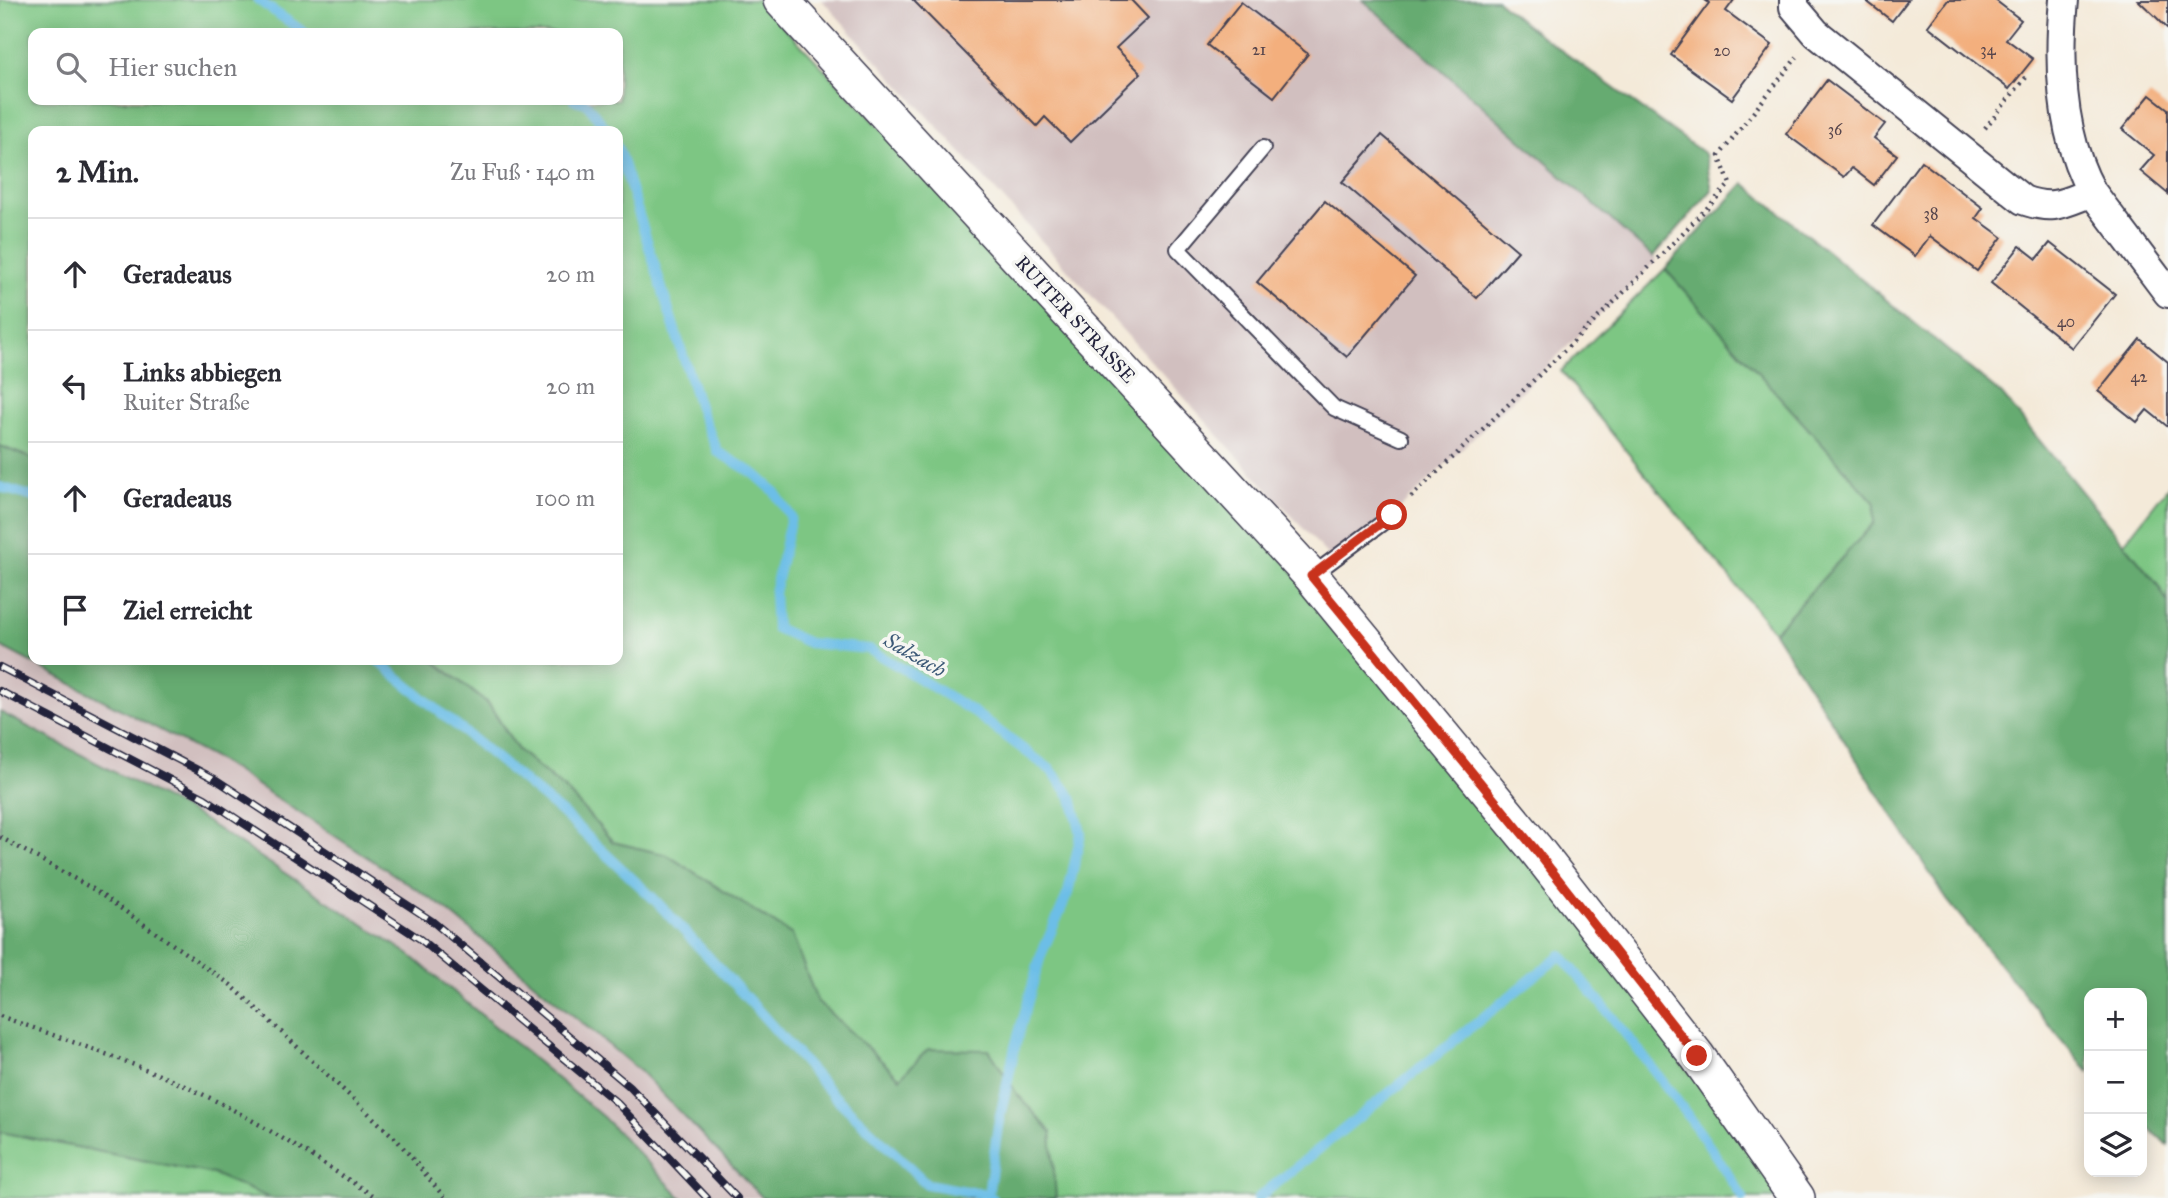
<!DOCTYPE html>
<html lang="de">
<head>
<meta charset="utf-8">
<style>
	:root { --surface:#fff; --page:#f7f7f7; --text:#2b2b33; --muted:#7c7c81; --line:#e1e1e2 }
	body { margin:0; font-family:"IM FELL Great Primer",serif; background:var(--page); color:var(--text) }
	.controls { position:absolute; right:21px; bottom:21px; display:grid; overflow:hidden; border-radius:14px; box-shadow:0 4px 18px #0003 }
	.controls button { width:63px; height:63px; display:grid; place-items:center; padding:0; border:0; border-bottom:2px solid var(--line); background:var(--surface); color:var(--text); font:35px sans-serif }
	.stop { position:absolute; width:21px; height:21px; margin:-16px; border:5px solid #c8321e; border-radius:50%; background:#fff }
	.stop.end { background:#c8321e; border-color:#fff; box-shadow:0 2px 7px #0008 }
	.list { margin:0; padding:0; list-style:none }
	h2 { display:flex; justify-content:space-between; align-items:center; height:91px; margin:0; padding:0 28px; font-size:30px }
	h2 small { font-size:23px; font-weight:400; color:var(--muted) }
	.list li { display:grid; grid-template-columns:46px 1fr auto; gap:21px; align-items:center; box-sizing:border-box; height:112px; padding:0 28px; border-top:2px solid var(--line) }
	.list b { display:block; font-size:26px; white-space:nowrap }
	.list p { margin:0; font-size:23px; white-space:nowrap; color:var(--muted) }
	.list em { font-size:23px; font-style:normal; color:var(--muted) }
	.icon { flex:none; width:38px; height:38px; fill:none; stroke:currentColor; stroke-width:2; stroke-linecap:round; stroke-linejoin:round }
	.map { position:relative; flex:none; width:2168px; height:1198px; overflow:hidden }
	.search { position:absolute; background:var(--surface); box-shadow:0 4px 18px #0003; left:28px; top:28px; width:595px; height:77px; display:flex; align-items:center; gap:18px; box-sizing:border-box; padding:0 24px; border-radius:14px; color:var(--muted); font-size:26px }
	.panel { position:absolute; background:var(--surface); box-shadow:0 4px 18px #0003; left:28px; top:126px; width:595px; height:539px; border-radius:14px }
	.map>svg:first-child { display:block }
	.industrial { fill:#d1bfbf }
	.green { fill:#7dc683; stroke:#50745f; stroke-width:2; fill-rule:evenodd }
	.forest { fill:#66ab71; stroke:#446656; stroke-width:2 }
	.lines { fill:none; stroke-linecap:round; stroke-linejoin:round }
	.stream { stroke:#6cbee7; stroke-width:10 }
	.building { fill:#f3af7d }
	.service-casing { stroke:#424053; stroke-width:18 }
	.minor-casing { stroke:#424053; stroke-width:32 }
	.tertiary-casing { stroke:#424053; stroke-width:38 }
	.path { stroke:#424053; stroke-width:4.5; stroke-dasharray:2 5; stroke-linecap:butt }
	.service { stroke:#fff; stroke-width:14 }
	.minor { stroke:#fff; stroke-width:28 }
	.tertiary { stroke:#fff; stroke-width:35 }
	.rail-casing { stroke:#22223b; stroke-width:8 }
	.rail { stroke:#f6f6f2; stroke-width:5; stroke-dasharray:16; stroke-linecap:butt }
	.route { stroke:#c8321e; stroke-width:9 }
	.labels { text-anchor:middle; stroke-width:7; stroke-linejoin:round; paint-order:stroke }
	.number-label { font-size:16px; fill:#56454c }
	.street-label { font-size:19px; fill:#22223b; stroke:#f6f6f2 }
	.water-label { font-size:21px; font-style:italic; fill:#3c5977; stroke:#f6f6f2 }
</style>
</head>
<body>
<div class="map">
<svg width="2168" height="1198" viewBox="0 0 2168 1198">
	<rect width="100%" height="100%" fill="#f6f6f2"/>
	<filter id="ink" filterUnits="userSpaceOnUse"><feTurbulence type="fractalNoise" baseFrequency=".0143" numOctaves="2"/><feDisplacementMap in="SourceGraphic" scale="14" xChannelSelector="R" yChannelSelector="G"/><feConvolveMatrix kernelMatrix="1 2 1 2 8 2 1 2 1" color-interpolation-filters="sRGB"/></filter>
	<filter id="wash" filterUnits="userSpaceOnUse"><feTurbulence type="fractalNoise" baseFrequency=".00686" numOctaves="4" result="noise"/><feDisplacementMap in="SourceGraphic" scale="28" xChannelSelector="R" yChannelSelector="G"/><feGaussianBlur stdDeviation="1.57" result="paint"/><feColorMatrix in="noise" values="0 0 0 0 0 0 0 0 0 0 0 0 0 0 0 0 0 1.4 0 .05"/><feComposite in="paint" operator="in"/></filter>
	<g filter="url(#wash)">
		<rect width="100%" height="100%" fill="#f4ead9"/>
		<path class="industrial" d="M 822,0 L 1363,0 L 1657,260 L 1393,515 L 1333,561 Z
			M 0,646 L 223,763 L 442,906 L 641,1072 L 763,1198 L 682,1198 L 603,1117 L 410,955 L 196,815 L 0,712 Z"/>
		<path class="green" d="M 0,0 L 758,0 L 1311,576 L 1797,1198 L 1055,1197 L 1051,1132 L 1017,1094 L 989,1050 L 900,1078 L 817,1001 L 792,935 L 667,855 L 613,842 L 569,793 L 518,750 L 489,704 L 433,660 L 618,660 L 618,131 L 33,131 L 33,459 L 0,446 ZM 33,33 L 618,33 L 618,100 L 33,100 Z
			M 1665,269 L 1875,503 L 1874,523 L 1774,632 L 1561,371 Z
			M 2168,487 L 2168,603 L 2156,582 L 2124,543 Z
			M 0,1132 L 213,1174 L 270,1198 L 0,1198 Z"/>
		<path class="forest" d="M 1363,0 L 1497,0 L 1529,27 L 1705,154 L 1712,190 L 1653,257 Z
			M 1744,183 L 2002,395 L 2156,582 L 2168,603 L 2168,1145 L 2142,1122 L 2142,993 L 2089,993 L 2089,1073 L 1947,900 L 1774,632 L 1874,523 L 1875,503 L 1665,269 Z
			M 0,446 L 33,459 L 33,660 L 433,660 L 489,705 L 518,750 L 569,793 L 613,842 L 667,855 L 792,935 L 817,1001 L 900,1078 L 928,1049 L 989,1050 L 1017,1094 L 1051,1132 L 1056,1198 L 763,1198 L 641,1072 L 442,906 L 223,763 L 0,646 Z
			M 0,712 L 196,815 L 410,955 L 603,1117 L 682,1198 L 270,1198 L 213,1174 L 0,1132 Z"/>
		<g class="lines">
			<path class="stream" d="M 258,0 L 305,33
				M 574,100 L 586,103 L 608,131
				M 618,148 L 701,413 L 718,452 L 755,474 L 774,491 L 791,517 L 774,593 L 776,628 L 809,643 L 868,649 L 905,670 L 972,711 L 1051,770 L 1072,798 L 1081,833 L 1068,893 L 1041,955 L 1015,1047 L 998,1126 L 988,1195 L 992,1198
				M 0,487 L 33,497
				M 377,660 L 561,812 L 654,899 L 758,1010 L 832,1094 L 927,1184 L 988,1195
				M 1258,1198 L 1561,955 C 1626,1033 1690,1112 1743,1198"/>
		</g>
		<g id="blocks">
			<path class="building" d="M 913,0 L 1131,0 L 1148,18 L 1116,48 L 1141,73 L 1070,142 L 1045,117 L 1037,126 Z
				M 1705,0 L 1734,0 L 1726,11 L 1772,45 L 1732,99 L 1671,55 L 1709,3 Z
				M 1865,0 L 1908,0 L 1892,21 Z
				M 1948,0 L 1995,0 L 2021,20 L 2006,39 L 2033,59 L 2009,89 L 1928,26 Z
				M 2138,0 L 2168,0 L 2168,29 L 2157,18 Z
				M 1241,2 L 1308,54 L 1274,97 L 1207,45 Z
				M 1827,80 L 1885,124 L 1874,138 L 1897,155 L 1874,185 L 1852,168 L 1844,177 L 1786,134 Z
				M 2150,95 L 2168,109 L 2168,194 L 2140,171 L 2154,155 L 2122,129 Z
				M 1382,135 L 1518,251 L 1477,298 L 1342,182 Z
				M 1921,161 L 1983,208 L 1976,218 L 2002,237 L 1977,271 L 1930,236 L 1915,256 L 1873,225 Z
				M 1325,201 L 1415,276 L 1347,357 L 1257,282 Z
				M 2050,243 L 2115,294 L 2072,348 L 1991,283 L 2020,246 L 2037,259 Z
				M 2140,339 L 2168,362 L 2168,427 L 2147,410 L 2137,422 L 2098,391 Z"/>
		</g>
	</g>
	<g filter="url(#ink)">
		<use href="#blocks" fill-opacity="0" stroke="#424053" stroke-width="2"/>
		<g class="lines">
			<g class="service-casing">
				<path id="service" d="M 1263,148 L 1178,249 L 1334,408 L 1401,438
					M 1311,576 L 1393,515"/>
			</g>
			<g class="minor-casing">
				<path id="minor" d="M 1794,0 L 1794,7 L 1816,33 L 2023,200 C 2054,211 2063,203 2092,192
					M 2064,0 C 2058,64 2060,135 2092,192 L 2168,293"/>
			</g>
			<g class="tertiary-casing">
				<path id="tertiary" d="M 781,0 L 1311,576 L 1534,847 L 1697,1056 L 1797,1198"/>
			</g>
			<path class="path" d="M 1985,128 L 2028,75
				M 1411,497 C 1519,395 1627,292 1730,184 L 1719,156 L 1797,57
				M 0,837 L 93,889 L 231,985 L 397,1140 L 445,1198
				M 0,1016 C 74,1043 150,1067 220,1103 C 274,1131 325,1165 377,1198"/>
			<use href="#service" class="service"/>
			<use href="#minor" class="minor"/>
			<use href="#tertiary" class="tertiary"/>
			<g class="rail-casing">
				<path id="rail" d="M 0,667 L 215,779 L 432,921 L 629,1086 L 737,1198
					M 0,691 L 205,798 L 420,939 L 616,1102 L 707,1198"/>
			</g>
			<use href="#rail" class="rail"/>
		</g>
	</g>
	<g class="lines" filter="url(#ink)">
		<path class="route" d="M 1392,515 L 1311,576 L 1534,848 L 1697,1056"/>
	</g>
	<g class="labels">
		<g class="number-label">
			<text x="1259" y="55">21</text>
			<text x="1988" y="55">34</text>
			<text x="1722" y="56">20</text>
			<text x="1835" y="135">36</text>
			<text x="1931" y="219">38</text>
			<text x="2066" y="327">40</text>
			<text x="2139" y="382">42</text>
		</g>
		<g class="street-label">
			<text transform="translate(1076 319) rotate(47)" y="7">RUITER STRASSE</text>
		</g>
		<g class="water-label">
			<text transform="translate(915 655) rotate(30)" y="7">Salzach</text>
		</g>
	</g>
</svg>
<div class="controls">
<button>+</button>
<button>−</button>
<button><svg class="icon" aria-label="layers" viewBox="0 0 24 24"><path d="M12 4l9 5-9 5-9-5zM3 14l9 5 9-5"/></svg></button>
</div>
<div class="stop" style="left:1392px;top:515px"></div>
<div class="stop end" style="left:1697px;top:1056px"></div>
<div class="search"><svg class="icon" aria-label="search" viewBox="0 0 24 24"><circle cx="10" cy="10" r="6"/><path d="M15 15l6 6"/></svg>Hier suchen</div>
<section class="panel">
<h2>2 Min.<small>Zu Fuß · 140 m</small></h2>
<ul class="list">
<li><svg class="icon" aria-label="ahead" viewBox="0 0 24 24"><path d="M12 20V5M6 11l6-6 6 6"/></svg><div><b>Geradeaus</b></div><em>20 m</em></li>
<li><svg class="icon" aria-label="left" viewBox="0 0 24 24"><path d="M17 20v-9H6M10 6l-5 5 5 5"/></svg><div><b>Links abbiegen</b><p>Ruiter Straße</p></div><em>20 m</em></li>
<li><svg class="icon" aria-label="ahead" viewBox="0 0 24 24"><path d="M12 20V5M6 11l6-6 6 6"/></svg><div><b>Geradeaus</b></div><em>100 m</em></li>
<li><svg class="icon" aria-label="arrive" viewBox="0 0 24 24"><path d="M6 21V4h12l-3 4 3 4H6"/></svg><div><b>Ziel erreicht</b></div></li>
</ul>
</section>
</div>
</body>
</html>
